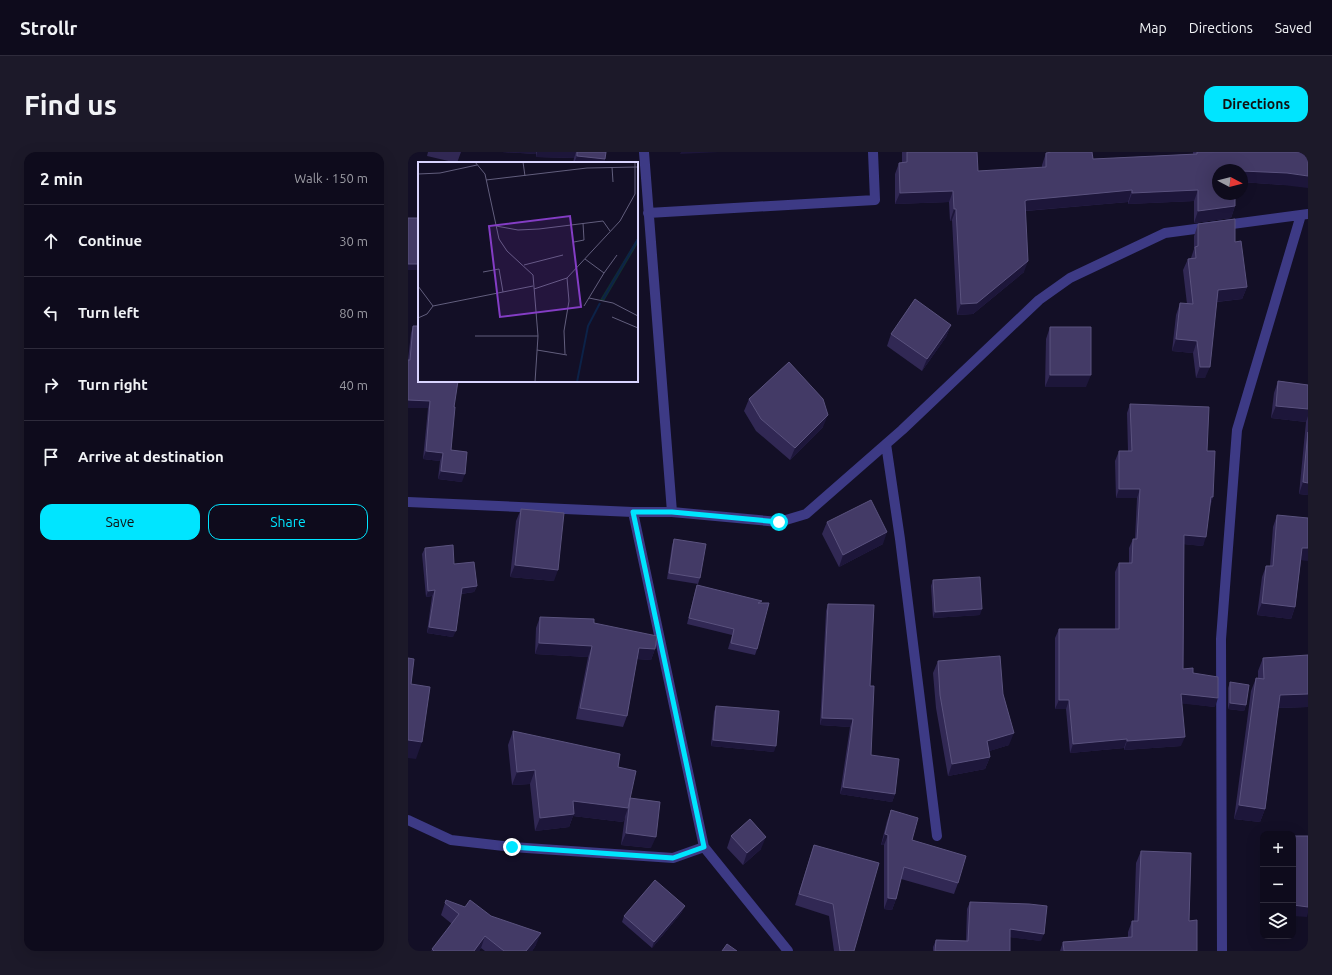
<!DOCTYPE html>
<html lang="en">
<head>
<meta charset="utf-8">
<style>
	:root { --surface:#0e0b1c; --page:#1c1929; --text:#f1f3f6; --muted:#9b9ba3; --line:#2e2b3b; --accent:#00e5ff }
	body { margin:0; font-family:Ubuntu,sans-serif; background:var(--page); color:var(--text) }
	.controls { position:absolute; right:12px; bottom:12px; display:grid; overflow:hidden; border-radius:8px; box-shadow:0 4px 16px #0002 }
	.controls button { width:36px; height:36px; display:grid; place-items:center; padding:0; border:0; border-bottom:1px solid var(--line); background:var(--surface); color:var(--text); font:20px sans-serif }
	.compass { position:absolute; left:804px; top:12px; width:36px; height:36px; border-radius:50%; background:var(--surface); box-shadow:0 4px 16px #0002; rotate:97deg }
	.stop { position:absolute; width:12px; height:12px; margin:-9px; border:3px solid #00e5ff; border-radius:50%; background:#fff }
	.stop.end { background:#00e5ff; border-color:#fff; box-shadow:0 1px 4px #0008 }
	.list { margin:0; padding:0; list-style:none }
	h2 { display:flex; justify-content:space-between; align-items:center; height:52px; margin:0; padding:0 16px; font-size:17px }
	h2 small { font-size:13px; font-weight:400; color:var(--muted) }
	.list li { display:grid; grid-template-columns:26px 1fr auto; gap:12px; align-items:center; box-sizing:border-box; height:72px; padding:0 16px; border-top:1px solid var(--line) }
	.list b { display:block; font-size:15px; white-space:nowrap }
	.list em { font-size:13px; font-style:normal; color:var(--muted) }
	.actions { display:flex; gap:8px; padding:12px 16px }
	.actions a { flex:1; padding:9px 0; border:1px solid var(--accent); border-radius:12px; text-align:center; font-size:14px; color:var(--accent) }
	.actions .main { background:var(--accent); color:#111 }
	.icon { flex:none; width:22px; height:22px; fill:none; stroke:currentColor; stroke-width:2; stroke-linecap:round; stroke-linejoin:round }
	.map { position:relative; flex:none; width:900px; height:799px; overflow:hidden; border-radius:12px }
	header { display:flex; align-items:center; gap:24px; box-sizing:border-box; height:56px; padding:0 20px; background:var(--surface); border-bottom:1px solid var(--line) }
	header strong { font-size:19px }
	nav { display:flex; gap:22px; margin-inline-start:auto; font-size:14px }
	.intro { display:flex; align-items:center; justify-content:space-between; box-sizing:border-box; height:96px; padding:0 24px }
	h1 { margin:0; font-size:28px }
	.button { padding:10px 18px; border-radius:12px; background:var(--accent); color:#111; font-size:14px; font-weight:700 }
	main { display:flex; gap:24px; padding:0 24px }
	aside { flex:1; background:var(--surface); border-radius:12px; box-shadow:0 4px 16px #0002 }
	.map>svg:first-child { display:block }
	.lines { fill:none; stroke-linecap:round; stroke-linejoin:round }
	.minor { stroke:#3d3a85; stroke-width:10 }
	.wall { fill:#312854 }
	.shaded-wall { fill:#1d163a }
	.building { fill:#433a66; stroke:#5a527e }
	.route { stroke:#00e5ff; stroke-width:5 }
	.inset-river { fill:none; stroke:#0c2248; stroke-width:2 }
	.inset-road { fill:none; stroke:#625e7d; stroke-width:1 }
	.view { fill:#843dc5; fill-opacity:0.15; stroke:#843dc5; stroke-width:2 }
	.inset-edge { fill:none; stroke:#d9d4ff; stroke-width:2 }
</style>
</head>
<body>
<header>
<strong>Strollr</strong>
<nav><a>Map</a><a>Directions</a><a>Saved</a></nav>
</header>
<div class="intro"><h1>Find us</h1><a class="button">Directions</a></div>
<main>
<aside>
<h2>2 min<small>Walk · 150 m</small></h2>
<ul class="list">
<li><svg class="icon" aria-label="ahead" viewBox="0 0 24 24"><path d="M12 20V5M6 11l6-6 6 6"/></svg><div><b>Continue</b></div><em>30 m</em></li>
<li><svg class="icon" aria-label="left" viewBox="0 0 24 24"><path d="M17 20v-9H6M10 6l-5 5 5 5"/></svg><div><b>Turn left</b></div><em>80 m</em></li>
<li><svg class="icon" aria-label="right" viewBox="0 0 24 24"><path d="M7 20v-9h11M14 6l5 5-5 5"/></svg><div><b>Turn right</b></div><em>40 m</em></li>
<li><svg class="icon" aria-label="arrive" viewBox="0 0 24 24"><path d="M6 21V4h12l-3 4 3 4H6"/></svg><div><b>Arrive at destination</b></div></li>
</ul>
<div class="actions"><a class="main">Save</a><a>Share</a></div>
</aside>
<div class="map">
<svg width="900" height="799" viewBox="0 0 900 799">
	<rect width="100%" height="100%" fill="#130f26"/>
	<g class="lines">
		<path class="minor" d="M 236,0 L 264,360
			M 240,61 L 467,48 L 465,0
			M 478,292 L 492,387 L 529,684
			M 0,350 L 225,360 L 264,360 L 371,370 L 398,362 L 494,278 L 631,148 L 662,126 L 757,81 L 900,62
			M 225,360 L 296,695 L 380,799
			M 0,668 L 43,688 L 104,695 L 265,706 L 296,695
			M 814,799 L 813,487 L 829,278 L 893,63"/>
	</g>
	<path class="wall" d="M 20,0 L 53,0 L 49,11 L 19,4 Z
		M 94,0 L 198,0 L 196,11 L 165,11 L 166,6 L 128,5 L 128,2 Z
		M 494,0 L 569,0 L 570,19 L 634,16 L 634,13 L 638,1 L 685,7 L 785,2 L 785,0 L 900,0 L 875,33 L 834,30 L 834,18 L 810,18 L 827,54 L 823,66 L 786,71 L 786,49 L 720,52 L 720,50 L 618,59 L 616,120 L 565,162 L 549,163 L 544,68 L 542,69 L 541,50 L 487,52 L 487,22 L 491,11 L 494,11 Z
		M 790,72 L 827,90 L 839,135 L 834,147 L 809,150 L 797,226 L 788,226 L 785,201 L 764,199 L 768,163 L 772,151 L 779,152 L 775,118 L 780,107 L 783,106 L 786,97 L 786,84 Z
		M 543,173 L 538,185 L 514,219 L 479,194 L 483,182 Z
		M 5,174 L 11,229 L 46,255 L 43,298 L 54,330 L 30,327 L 32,309 L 15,307 L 20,256 L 0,256 L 0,208 L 3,181 Z
		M 642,175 L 678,235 L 637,235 L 638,187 Z
		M 870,229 L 900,233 L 900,343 L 891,342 L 898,270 L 863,266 L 866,241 Z
		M 341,247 L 415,275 L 382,308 L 348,279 L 336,259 Z
		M 722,252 L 799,299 L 805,345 L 802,354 L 795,394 L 776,392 L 775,517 L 785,521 L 807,555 L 774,551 L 773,594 L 716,598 L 716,596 L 662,601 L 658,557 L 647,557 L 647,486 L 651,477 L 707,477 L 707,420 L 711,411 L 721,411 L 721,396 L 725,387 L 727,387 L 729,346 L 708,346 L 707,309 L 711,299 L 720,299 L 719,261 Z
		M 113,357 L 146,429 L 102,425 L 108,369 Z
		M 869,363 L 893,408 L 887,455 L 883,467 L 849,463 L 854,425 L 858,414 L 862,414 L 865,375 Z
		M 419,370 L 475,392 L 431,415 L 414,382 Z
		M 266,387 L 292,426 L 290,432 L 259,427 L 264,393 Z
		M 17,396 L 46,412 L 69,434 L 66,440 L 53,442 L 45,485 L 19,481 L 24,444 L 18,445 L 14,402 Z
		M 525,428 L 572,463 L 525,466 L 523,434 Z
		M 289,433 L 354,451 L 349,497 L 347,503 L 320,497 L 324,483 L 279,472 L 287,439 Z
		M 420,452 L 462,534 L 463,603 L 487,642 L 484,650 L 432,642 L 442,575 L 412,573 L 418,459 Z
		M 132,465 L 186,471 L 247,497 L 243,508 L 229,507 L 219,564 L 215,575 L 168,567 L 180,505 L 127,502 L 128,476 Z
		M 900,503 L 900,555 L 870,556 L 857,657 L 852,670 L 826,667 L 843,539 L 848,526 L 850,526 L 850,519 L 855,506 Z
		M 530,509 L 595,542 L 601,593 L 581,599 L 582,605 L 577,617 L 540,624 L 528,556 L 525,521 Z
		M 822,530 L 838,553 L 836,559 L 820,557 L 820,536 Z
		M 308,554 L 366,600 L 303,594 L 306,560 Z
		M 105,579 L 210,615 L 222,646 L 243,696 L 213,693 L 217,664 L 215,670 L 165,664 L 161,675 L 127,679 L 122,632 L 104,633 L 100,593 Z
		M 483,658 L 504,688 L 550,731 L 546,742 L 493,727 L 488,747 L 484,758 L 476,757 L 476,693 L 473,693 L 479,669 Z
		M 323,684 L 353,697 L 335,713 L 319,696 Z
		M 406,693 L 446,799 L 426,799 L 421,764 L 387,753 L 402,705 Z
		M 733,699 L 781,769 L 789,799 L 720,785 L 720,780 L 724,769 L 726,769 L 728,711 Z
		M 562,750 L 633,789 L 602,785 L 602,799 L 525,799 L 525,795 L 528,788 L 558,789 L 559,757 Z
		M 37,751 L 83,764 L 128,793 L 124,799 L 77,799 L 73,796 L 71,799 L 23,799 L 44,772 L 33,763 Z
		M 274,760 L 244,796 L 214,770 L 216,764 Z
		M 655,790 L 656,799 L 652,799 Z"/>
	<path class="shaded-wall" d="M 94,0 L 128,0 L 128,2 Z
		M 129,0 L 168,0 L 166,6 L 128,5 Z
		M 273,0 L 311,0 L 272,2 Z
		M 169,4 L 197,7 L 196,11 L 166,11 Z
		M 834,19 L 879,21 L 900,24 L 900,36 L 875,33 L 834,30 Z
		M 724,38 L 720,50 L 615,59 L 617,49 L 619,48 Z
		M 790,38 L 786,49 L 720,52 L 724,41 Z
		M 545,39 L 541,50 L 487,52 L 492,41 Z
		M 827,54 L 823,66 L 786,71 L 790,59 Z
		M 546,57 L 548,57 L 544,68 L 542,69 Z
		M 620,109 L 616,120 L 565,162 L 549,163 L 553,152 Z
		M 0,112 L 11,112 L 11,118 L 0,118 Z
		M 839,135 L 834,147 L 806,150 L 810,138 Z
		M 543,173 L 538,185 L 514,219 L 519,207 Z
		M 768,187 L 789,189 L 785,201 L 764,199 Z
		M 792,215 L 802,215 L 797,226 L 788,226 Z
		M 642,223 L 683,223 L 678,235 L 637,235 Z
		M 0,248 L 22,249 L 20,256 L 0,256 Z
		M 868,254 L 900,257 L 900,264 L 898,270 L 863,266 Z
		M 420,263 L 415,275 L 382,308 L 387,296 Z
		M 18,299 L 35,301 L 32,309 L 15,307 Z
		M 33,319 L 57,322 L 54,330 L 30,327 Z
		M 895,330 L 900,331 L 900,343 L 891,342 Z
		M 711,337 L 732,337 L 729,346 L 708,346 Z
		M 803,345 L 805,345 L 802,355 Z
		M 479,380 L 475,392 L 431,415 L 435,403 Z
		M 776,383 L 798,385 L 795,394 L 773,392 Z
		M 894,396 L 900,396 L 900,409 L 890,408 Z
		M 107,413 L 150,418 L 146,429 L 102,425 Z
		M 69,434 L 66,440 L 51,442 L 54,436 Z
		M 27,438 L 24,444 L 18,445 L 20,439 Z
		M 854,451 L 887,455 L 883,467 L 849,463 Z
		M 574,457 L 572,463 L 525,466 L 527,460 Z
		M 21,475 L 48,479 L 45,485 L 19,481 Z
		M 131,491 L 184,494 L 180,505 L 127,502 Z
		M 231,496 L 247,497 L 243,508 L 227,507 Z
		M 773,542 L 810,546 L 807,555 L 769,551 Z
		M 900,542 L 900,555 L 867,556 L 872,543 Z
		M 651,548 L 661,548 L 658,557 L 647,557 Z
		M 822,551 L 838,553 L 836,559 L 820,557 Z
		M 414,566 L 445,567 L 442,575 L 412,573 Z
		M 606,581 L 601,593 L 575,601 L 579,589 Z
		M 777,585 L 773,594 L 716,598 L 719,589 Z
		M 719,587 L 716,596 L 662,601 L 665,592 Z
		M 0,588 L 14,590 L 8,607 L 0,606 Z
		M 305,588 L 368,594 L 366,600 L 303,594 Z
		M 582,605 L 577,617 L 540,624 L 544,612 Z
		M 127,618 L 122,632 L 104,633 L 109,620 Z
		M 435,635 L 487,642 L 484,650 L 432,642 Z
		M 165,649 L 220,656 L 215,670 L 165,664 L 161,675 L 127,679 L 132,666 Z
		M 831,653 L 857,657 L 852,670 L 826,667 Z
		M 218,681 L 248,685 L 243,696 L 213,693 Z
		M 477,682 L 480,683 L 476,693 L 473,693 Z
		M 358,685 L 353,697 L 335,713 L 339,701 Z
		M 480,746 L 488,747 L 484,758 L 476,757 Z
		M 885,753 L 900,755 L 900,761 L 899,765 L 885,764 Z
		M 277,754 L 274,760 L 244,796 L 246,790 Z
		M 602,777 L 636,782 L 633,789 L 600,785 Z
		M 133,781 L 128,793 L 124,799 L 118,799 Z
		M 77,784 L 73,796 L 71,799 L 66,799 Z"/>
	<path class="building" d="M 169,0 L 198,0 L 197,7 L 169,4 Z
		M 499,0 L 569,0 L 570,19 L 638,15 L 638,1 L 644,0 L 684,0 L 685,7 L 789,2 L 789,0 L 900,0 L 900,24 L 879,21 L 834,19 L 834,18 L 810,18 L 810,42 L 827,42 L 827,54 L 790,59 L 790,38 L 724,41 L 724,38 L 619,48 L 617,49 L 620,109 L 569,151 L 553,152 L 548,57 L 546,57 L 545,39 L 492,41 L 491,11 L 499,10 Z
		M 0,66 L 11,66 L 11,112 L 0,112 Z
		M 827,67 L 827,90 L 833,89 L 839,135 L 810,138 L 802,215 L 792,215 L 789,189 L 768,187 L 772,151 L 785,152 L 780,107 L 788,106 L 787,95 L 790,94 L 790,72 Z
		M 507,147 L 543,173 L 519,207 L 483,182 Z
		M 5,174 L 11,174 L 11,229 L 50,229 L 46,255 L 47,255 L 43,298 L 59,300 L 57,322 L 33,319 L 35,301 L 18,299 L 22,249 L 0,248 L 0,208 L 2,208 Z
		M 642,175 L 683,175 L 683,223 L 642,223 Z
		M 381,210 L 415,247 L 420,263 L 387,296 L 353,267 L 341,247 Z
		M 870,229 L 900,233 L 900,257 L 868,254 Z
		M 722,252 L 801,255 L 799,299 L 807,299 L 805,345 L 803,345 L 798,385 L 776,383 L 775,517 L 785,516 L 785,521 L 810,525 L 810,546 L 773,542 L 777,585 L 719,589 L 719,587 L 665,592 L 661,548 L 651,548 L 651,477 L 711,477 L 711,411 L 724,411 L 725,387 L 729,387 L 732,337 L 711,337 L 711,299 L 724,299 Z
		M 900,280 L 900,331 L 895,330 Z
		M 463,348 L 479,380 L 435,403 L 419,370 Z
		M 113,357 L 156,361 L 150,418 L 107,413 Z
		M 869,363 L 900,366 L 900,396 L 894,396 L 887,455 L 854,451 L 858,414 L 865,414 Z
		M 266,387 L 298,392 L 292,426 L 261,421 Z
		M 45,393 L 46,412 L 66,410 L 69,434 L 54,436 L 48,479 L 21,475 L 27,438 L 20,439 L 17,396 Z
		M 572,425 L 574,457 L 527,460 L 525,428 Z
		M 289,433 L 354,449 L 350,451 L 361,451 L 349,497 L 323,491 L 326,477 L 281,466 Z
		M 420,452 L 466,453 L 462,534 L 466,534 L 463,603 L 491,607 L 487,642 L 435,635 L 445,567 L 414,566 Z
		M 132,465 L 186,467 L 186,471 L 249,484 L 247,497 L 231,496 L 219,564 L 172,556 L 184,494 L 131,491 Z
		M 900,503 L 900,542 L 872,543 L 857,657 L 831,653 L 848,526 L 856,527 L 855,506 Z
		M 592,504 L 595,542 L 606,581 L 579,589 L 582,605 L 544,612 L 532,543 L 530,509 Z
		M 0,506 L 6,507 L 3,532 L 22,535 L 14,590 L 0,588 Z
		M 822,530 L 841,533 L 838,553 L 822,551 Z
		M 308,554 L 371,559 L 368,594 L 305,588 Z
		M 105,579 L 212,602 L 210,615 L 228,619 L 220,656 L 165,649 L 166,662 L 132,666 L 127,618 L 109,620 Z
		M 222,646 L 252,650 L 248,685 L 218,681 Z
		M 483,658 L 510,666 L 504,688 L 558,704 L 550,731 L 496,715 L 488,747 L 480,746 L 480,683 L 477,682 Z
		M 342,667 L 358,685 L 339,701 L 323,684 Z
		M 885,684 L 900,684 L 900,755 L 885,753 Z
		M 406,693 L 471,711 L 446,799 L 432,799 L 425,752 L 391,742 Z
		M 733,699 L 783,701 L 781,769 L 789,768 L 789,799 L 656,799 L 655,790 L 724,785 L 724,769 L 730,769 Z
		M 247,728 L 277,754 L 246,790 L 216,764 Z
		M 38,748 L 57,755 L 62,748 L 83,764 L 133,781 L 118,799 L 96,799 L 77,784 L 66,799 L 26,799 L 24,797 L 51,762 L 37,751 Z
		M 562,750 L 621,752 L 639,754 L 636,782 L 602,777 L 602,799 L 527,799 L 528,788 L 560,789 Z
		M 319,792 L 329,799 L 314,799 Z"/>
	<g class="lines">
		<path class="route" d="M 104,695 L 265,706 L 296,695 L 225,360 L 264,360 L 371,370"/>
	</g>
	<g transform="translate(10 10)">
		<rect width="220" height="220" fill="#130f26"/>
		<path d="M 220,75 L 220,81 L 186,139 L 182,138 Z" fill="#12302f"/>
		<path class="inset-river" d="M 185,137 L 220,77M 159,220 L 170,164 L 182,141"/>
		<path class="inset-road" d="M 57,0 L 67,12 L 81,77 L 89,89 L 115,113 L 120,174 L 117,220M 105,0 L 107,14M 194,5 L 195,20M 0,12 L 22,11 L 59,3M 68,18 L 169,6 L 220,5M 78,64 L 100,68 L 121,67 L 185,59 L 192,69M 156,80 L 166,78 L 165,61M 106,103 L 145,93M 65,110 L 81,107 L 85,130M 186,111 L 199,93M 0,124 L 15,144M 116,127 L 149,116 L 202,59 L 217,32 L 217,0M 171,136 L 195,141 L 220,154M 166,144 L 186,111 L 167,97M 194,155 L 220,166M 0,156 L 9,152 L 15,144 L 115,124M 57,174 L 120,174M 0,188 L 0,207M 119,188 L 149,193M 147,192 L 146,169 L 151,139 L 149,116"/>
		<path class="view" d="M 152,54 L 163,145 L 82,155 L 71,64 Z"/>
		<rect width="220" height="220" class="inset-edge"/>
	</g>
</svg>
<div class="controls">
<button>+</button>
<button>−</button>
<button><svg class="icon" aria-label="layers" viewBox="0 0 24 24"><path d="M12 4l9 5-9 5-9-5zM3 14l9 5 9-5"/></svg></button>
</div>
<svg class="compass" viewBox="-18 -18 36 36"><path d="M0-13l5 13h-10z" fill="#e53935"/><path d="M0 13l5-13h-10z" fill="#9b9ba3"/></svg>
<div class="stop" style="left:371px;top:370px"></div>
<div class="stop end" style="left:104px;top:695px"></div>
</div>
</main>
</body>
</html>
